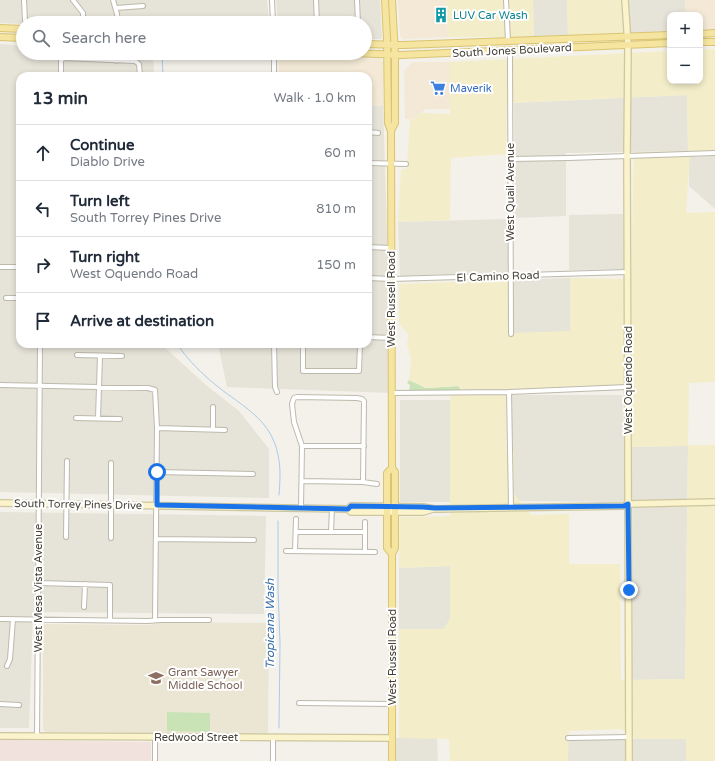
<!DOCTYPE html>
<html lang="en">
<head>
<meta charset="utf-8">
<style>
	:root { --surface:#fff; --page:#f6f6f7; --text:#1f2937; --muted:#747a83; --line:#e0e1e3 }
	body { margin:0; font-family:"Varela Round",sans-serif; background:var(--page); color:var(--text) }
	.controls { position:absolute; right:12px; top:12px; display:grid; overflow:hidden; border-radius:8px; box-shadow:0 2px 6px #0003 }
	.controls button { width:36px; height:36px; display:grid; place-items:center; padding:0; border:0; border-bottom:1px solid var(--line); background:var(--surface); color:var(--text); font:20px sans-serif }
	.stop { position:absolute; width:12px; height:12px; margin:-9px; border:3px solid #1a73e8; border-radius:50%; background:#fff }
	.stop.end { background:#1a73e8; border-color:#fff; box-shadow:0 1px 4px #0008 }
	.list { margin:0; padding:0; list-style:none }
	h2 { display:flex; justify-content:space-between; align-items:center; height:52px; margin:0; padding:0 16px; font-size:17px }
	h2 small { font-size:13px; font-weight:400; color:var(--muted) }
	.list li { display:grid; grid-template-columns:26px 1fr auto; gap:12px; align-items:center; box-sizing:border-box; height:56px; padding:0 16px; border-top:1px solid var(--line) }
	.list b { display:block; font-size:15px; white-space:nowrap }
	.list p { margin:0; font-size:13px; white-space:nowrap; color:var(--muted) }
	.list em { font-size:13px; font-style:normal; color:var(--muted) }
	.icon { flex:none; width:22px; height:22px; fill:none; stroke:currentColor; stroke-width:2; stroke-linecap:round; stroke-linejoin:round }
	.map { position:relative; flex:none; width:715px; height:761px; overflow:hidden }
	.search { position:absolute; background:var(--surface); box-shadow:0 2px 6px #0003; left:16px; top:16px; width:356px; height:44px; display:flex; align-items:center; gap:10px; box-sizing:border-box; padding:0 14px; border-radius:22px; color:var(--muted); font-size:15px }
	.panel { position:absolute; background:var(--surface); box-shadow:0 2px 6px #0003; left:16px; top:72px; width:356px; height:276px; border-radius:12px }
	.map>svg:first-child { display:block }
	.residential { fill:#e6e3d8 }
	.commercial { fill:#f3e9d6 }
	.education { fill:#ebe6d4 }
	.medical { fill:#f2e2de }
	.green { fill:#cae3b6 }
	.sand { fill:#f3eec9; fill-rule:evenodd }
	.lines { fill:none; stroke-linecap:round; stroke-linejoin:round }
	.stream { stroke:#abcaea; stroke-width:1 }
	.street-casing { stroke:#bdb9ac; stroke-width:6 }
	.secondary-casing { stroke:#cec69d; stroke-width:8 }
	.primary-casing { stroke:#d9c471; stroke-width:8 }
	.street { stroke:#fff; stroke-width:4 }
	.secondary { stroke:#faf3cc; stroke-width:5.5 }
	.primary { stroke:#f5e5a0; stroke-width:6 }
	.route { stroke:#1a73e8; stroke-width:5 }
	.labels { text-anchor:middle; stroke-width:4; stroke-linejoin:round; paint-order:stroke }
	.culture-label { font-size:11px; fill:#0d838f; stroke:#fff; text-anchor:start }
	.street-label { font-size:11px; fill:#464238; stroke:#fff }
	.shop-label { font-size:11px; fill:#366cbe; stroke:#fff; text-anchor:start }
	.education-label { font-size:11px; fill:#785e54; stroke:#fff; text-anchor:start }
	.water-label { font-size:12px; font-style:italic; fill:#3b6fa8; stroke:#fff }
</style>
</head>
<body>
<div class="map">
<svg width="715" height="761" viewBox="0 0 715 761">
	<rect width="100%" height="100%" fill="#f3f1e9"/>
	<path class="residential" d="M 0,0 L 267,0 L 269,23 L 23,23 L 23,24 L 0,23 Z
		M 276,0 L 380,0 L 382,39 L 365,39 L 365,23 L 278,23 Z
		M 533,0 L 567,0 L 568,35 L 534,37 Z
		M 628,0 L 685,0 L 685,15 L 670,15 L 670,33 L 629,35 Z
		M 0,44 L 23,46 L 23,53 L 153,53 L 154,76 L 20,76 L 20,344 L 161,344 L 207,386 L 239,411 L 269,449 L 269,498 L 0,492 Z
		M 687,95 L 688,151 L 566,153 L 566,216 L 515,218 L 514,103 Z
		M 368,105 L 383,106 L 392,393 L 227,387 L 218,344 L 368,344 Z
		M 715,156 L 715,209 L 689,186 L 689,157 Z
		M 623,214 L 624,269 L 569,270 L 569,215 Z
		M 507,219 L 509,272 L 400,276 L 398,222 Z
		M 570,278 L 570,332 L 514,333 L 513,280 Z
		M 511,395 L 622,395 L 624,447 L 688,446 L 685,679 L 632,680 L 633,502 L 520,501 L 514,495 Z
		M 400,400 L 450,400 L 450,502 L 400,502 Z
		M 0,512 L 266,516 L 264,614 L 33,612 L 29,728 L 0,728 Z
		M 450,566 L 450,619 L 444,629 L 399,629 L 399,568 Z
		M 392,738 L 437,738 L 438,761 L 392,761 Z
		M 568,738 L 686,739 L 686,761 L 568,761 Z"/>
	<path class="commercial" d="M 398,0 L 446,0 L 448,37 L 406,39 L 404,40 L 400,35 Z
		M 685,0 L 715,0 L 715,31 L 700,32 L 700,15 L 685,15 Z
		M 283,54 L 378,58 L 383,62 L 383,106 L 368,105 L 368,76 L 279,76 L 279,57 Z
		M 412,62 L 450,62 L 450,109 L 425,109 L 415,119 L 405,119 L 404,71 Z"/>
	<path class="education" d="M 160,622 L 269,623 L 268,734 L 47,732 L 43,730 L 43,626 L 45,624 L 151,625 Z"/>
	<path class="medical" d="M 0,740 L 151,742 L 151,761 L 0,761 Z"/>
	<path class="green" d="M 409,380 L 426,388 L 458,386 L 461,390 L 409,391 L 410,385 L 407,383 Z
		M 167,712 L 210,713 L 210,732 L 167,731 Z"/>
	<path class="sand" d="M 446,0 L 533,0 L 534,37 L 448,37 Z
		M 567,0 L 622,0 L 624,35 L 568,35 Z
		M 715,49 L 715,152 L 690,154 L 686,213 L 715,212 L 715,382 L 689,383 L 688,445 L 715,445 L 715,761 L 686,761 L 686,739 L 637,739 L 621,729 L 569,731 L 568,761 L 450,761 L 449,739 L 399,738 L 399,629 L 444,629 L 450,619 L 450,566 L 399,568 L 400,517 L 450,516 L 450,400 L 451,395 L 461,389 L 458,386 L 426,388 L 409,380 L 411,359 L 407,344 L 409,335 L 399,324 L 399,284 L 513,280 L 514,333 L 570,331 L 570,278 L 631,279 L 634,152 L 688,151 L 687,95 L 507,103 L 506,154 L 451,158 L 450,220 L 398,222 L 401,170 L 407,168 L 410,119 L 415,119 L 421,113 L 450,114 L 450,62 L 670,51 L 670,81 L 700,81 L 700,50 ZM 631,384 L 632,447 L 688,446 L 685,679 L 621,680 L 620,564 L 569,564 L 569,514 L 531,515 L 514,494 L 514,450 L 506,450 L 506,390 Z"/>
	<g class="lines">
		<path class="stream" d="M 162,54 L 163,76
			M 177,344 C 188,360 202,374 217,386 C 243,407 271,419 278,455 C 281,468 280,482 279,495
			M 278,521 L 278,589 L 280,643 L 279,728"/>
		<g class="street-casing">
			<path id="street" d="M 24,0 L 25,21 L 67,23
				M 73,0 L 83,13 L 83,19 L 79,23
				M 113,0 L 117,14 L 118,23
				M 272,0 L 273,23
				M 316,0 L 317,23
				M 357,0 L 358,23
				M 506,0 L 508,41
				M 116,8 L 143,6
				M 510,50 L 511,334
				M 274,53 L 274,76
				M 116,61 L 116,53
				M 61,76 L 61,60 L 64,58 L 135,61 L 139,64 L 140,76
				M 368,132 L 378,133
				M 510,159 L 569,158 L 715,153
				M 368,163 L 406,164
				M 368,247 L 391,248
				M 0,267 L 20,267
				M 368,278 L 391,279 L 627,272
				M 6,298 L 20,298
				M 368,337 L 391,338
				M 274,344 L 275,387 L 277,392
				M 303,344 L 303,371 L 359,371 L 360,344
				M 77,355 L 122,356
				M 0,385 L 148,388 L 155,390 L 157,428 L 155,620
				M 509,392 L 511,507
				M 392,393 L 509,392 L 627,387
				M 76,418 L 120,419
				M 98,418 L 100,356
				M 157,428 L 225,430
				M 213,429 L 213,407
				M 302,446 L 364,446
				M 111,463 L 111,538
				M 157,472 L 253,474
				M 302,481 L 363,482 L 377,484
				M 301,508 L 302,446 L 294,422 L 292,404 L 294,398 L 297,397 L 357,398 L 362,399 L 364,401 L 363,482
				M 296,532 L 365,532
				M 331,532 L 332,508
				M 66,537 L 67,461
				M 156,539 L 254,540
				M 286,551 L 375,552
				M 295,551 L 296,519
				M 365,552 L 365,522
				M 39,583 L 110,585 L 110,620
				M 84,607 L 85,584
				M 0,619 L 148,621 L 160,620 L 209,620
				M 7,666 L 10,659 L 13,619
				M 299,703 L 392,704
				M 0,704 L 19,705
				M 37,737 L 40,344
				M 273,738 L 273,761
				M 568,738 L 629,737
				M 155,761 L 155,738"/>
		</g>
		<g class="secondary-casing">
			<path id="secondary" d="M 625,0 L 628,45 L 627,156 L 629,761
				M 0,503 L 348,509 L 351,506 L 423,507 L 435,509 L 624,506 L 628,504 L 715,502
				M 348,509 L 351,512 L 423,512 L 433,509
				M 0,736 L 392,738"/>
		</g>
		<g class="primary-casing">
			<path id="primary" d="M 385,0 L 387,39 L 388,123 L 391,131 L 392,468 L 395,472 L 395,548 L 392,554 L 392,761
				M 0,28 L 23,29
				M 700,34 L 715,33
				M 0,37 L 23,38
				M 700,42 L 715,42
				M 365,44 L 403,45 L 670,35
				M 354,53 L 401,55 L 670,43
				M 391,131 L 395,123 L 395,55 L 392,0
				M 392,554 L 387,548 L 387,473 L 392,468"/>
		</g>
		<use href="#street" class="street"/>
		<use href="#secondary" class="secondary"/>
		<use href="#primary" class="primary"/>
	</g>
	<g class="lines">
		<path class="route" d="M 157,472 L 157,505 L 348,509 L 351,506 L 423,507 L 435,508 L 624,506 L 628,504 L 629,590"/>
	</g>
	<defs>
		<g id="building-bare" transform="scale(1.2)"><path d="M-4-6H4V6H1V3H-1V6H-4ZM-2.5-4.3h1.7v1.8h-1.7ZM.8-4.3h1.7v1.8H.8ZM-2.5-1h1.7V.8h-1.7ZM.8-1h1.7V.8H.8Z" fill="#0f9aa8" stroke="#fff" stroke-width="2.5" paint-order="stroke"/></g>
		<g id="supermarket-bare" transform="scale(1.2)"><path d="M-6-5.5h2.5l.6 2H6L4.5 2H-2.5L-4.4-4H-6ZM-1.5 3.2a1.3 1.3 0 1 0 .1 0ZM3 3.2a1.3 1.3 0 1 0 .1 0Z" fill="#3f7fe0" stroke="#fff" stroke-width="2.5" paint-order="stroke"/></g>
		<g id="school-bare" transform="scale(1.2)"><path d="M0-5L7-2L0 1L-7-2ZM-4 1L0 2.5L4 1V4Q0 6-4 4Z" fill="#8d6e63" stroke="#fff" stroke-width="2.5" paint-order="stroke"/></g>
	</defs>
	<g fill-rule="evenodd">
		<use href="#building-bare" x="441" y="15"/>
		<use href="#supermarket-bare" x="438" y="88"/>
		<use href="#school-bare" x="156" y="678"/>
	</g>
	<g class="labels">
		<g class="culture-label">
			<text x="453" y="19">LUV Car Wash</text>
		</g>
		<g class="street-label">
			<text transform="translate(512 50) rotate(-3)" y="4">South Jones Boulevard</text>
			<text transform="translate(510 192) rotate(-90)" y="4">West Quail Avenue</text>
			<text transform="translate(498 276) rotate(-2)" y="4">El Camino Road</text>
			<text transform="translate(391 299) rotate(-90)" y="4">West Russell Road</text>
			<text transform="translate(628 380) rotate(-90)" y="4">West Oquendo Road</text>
			<text transform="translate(78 504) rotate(1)" y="4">South Torrey Pines Drive</text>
			<text transform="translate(38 588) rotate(-90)" y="4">West Mesa Vista Avenue</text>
			<text transform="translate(392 657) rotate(-90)" y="4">West Russell Road</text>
			<text x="196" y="741">Redwood Street</text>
		</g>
		<g class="shop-label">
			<text x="450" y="92">Maverik</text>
		</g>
		<g class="education-label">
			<text x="168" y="676">Grant Sawyer<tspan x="168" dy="13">Middle School</tspan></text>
		</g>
		<g class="water-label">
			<text transform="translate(270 624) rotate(-90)" y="4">Tropicana Wash</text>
		</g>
	</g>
</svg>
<div class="controls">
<button>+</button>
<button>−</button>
</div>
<div class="stop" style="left:157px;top:472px"></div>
<div class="stop end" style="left:629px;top:590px"></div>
<div class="search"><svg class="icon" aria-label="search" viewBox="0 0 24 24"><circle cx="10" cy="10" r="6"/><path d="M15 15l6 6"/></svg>Search here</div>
<section class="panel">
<h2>13 min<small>Walk · 1.0 km</small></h2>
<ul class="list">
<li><svg class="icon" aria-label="ahead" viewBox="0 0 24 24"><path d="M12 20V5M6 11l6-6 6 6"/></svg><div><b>Continue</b><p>Diablo Drive</p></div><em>60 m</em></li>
<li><svg class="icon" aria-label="left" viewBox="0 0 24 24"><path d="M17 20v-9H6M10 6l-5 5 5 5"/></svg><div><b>Turn left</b><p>South Torrey Pines Drive</p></div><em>810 m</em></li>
<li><svg class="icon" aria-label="right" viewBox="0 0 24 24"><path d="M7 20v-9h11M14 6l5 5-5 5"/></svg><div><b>Turn right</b><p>West Oquendo Road</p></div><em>150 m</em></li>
<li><svg class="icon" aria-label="arrive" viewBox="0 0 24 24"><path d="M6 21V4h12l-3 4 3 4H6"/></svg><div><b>Arrive at destination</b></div></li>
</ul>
</section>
</div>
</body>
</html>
